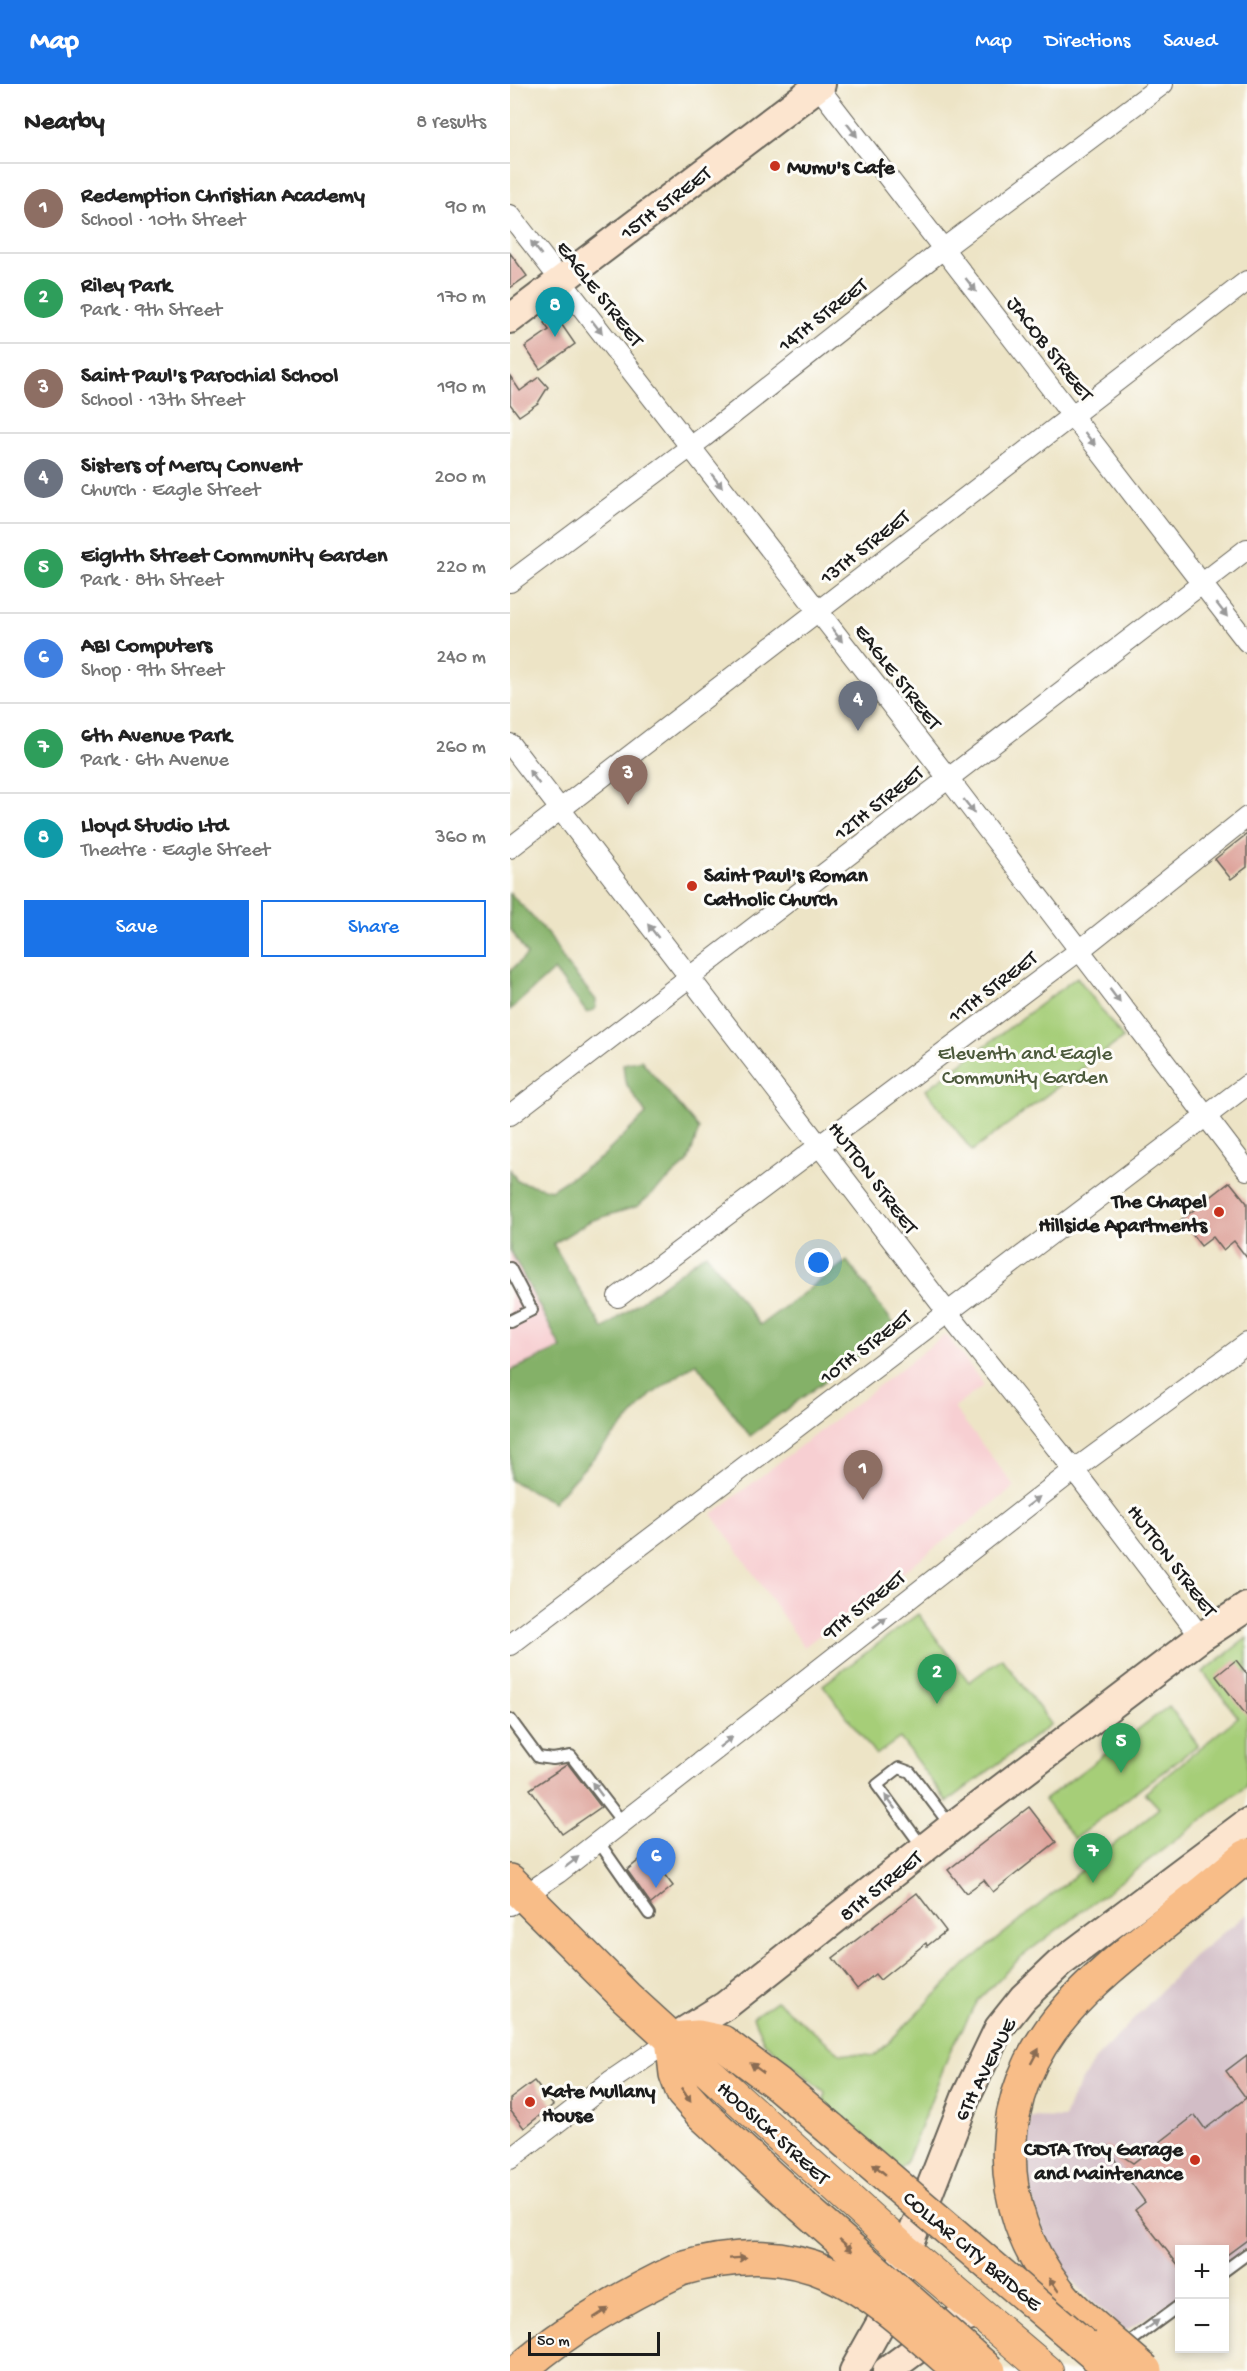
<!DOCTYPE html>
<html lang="en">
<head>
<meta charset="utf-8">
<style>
	:root { --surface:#fff; --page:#f2f2f2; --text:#222; --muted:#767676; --line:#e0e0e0; --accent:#1a73e8 }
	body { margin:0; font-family:"Gochi Hand",sans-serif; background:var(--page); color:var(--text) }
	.controls { position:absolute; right:18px; bottom:18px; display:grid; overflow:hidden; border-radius:0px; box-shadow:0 3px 9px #0003 }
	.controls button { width:54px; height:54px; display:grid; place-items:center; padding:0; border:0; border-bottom:2px solid var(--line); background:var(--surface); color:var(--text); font:30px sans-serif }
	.scale { position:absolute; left:18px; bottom:15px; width:132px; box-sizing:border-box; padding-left:6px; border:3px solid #1c1c1c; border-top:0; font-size:16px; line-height:21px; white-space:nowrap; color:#1c1c1c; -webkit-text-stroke:4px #fdfcf7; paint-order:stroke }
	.you { position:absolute; left:309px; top:1179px; width:21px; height:21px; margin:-15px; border:4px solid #fff; border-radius:50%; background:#1a73e8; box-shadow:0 0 0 9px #1a73e833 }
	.badge { display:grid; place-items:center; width:39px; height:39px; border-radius:50%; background:var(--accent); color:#fff; font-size:20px; font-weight:700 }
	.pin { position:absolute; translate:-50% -50px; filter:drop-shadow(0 2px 3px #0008) }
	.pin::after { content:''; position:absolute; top:32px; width:21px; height:18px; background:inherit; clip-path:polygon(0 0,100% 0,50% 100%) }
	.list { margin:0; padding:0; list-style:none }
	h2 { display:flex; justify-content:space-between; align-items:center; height:78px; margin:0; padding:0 24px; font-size:26px }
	h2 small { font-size:20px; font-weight:400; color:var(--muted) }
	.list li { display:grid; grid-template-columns:39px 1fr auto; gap:18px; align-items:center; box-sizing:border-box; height:90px; padding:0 24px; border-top:2px solid var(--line) }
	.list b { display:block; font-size:22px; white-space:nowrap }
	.list p { margin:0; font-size:20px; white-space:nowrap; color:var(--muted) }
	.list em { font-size:20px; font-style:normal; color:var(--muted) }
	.actions { display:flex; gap:12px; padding:18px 24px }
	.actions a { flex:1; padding:14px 0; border:2px solid var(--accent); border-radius:0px; text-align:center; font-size:21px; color:var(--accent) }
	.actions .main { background:var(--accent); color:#fff }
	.map { position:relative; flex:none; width:737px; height:2287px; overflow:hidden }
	header { display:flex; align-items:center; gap:36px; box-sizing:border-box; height:84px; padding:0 30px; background:var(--accent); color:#fff }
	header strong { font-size:28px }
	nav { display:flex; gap:33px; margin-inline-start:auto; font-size:21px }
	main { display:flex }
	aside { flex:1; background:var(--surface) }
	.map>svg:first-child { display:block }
	.built { fill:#f7cfd2 }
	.industrial { fill:#d2bdc6 }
	.green { fill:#a6ce78; stroke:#61754a; stroke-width:1.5 }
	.forest { fill:#84b168; stroke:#506642; stroke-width:1.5 }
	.building { fill:#dea49c }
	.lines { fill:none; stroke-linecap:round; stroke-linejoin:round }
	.lane-casing { stroke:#656258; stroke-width:14 }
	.street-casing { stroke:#656258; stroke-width:22 }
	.secondary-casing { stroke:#656258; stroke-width:32 }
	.primary-casing { stroke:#656258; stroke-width:34 }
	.highway-casing { stroke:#656258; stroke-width:36 }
	.lane { stroke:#fff; stroke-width:10 }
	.street { stroke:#fff; stroke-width:20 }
	.secondary { stroke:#fce5cf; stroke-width:28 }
	.primary { stroke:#f8bd88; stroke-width:32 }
	.highway { stroke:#f8bd88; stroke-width:33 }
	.highway-bridge-casing { stroke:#656258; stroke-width:36; stroke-linecap:butt }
	.highway-bridge { stroke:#f8bd88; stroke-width:33 }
	.oneway { fill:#999 }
	.oneway2 { fill:#8a6c52 }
	.poi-dot { fill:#c8321e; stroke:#fdfcf7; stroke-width:2 }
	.labels { text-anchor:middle; stroke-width:6; stroke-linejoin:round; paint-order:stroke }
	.poi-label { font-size:21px; font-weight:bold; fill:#1c1c1c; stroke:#fdfcf7; text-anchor:start }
	.street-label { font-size:21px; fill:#1c1c1c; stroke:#fdfcf7 }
	.park-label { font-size:21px; fill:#4c5a3c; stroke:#fdfcf7 }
</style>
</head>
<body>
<header>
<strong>Map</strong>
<nav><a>Map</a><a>Directions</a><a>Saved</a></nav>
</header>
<main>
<aside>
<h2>Nearby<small>8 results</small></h2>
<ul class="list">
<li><span class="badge" style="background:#8d6e63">1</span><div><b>Redemption Christian Academy</b><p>School · 10th Street</p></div><em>90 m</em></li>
<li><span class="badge" style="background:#2e9e5b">2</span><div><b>Riley Park</b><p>Park · 9th Street</p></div><em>170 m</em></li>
<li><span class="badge" style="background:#8d6e63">3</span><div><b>Saint Paul's Parochial School</b><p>School · 13th Street</p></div><em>190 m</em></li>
<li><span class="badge" style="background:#6b7280">4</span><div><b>Sisters of Mercy Convent</b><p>Church · Eagle Street</p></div><em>200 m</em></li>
<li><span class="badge" style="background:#2e9e5b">5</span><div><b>Eighth Street Community Garden</b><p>Park · 8th Street</p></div><em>220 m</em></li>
<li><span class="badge" style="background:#3f7fe0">6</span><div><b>ABI Computers</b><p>Shop · 9th Street</p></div><em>240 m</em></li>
<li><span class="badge" style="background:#2e9e5b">7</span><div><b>6th Avenue Park</b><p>Park · 6th Avenue</p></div><em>260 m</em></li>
<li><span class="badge" style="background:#0f9aa8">8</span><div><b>Lloyd Studio Ltd</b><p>Theatre · Eagle Street</p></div><em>360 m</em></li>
</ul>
<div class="actions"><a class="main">Save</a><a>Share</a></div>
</aside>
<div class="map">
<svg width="737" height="2287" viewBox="0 0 737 2287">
	<rect width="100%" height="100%" fill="#fdfcf7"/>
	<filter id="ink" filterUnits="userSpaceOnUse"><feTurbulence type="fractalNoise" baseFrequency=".0167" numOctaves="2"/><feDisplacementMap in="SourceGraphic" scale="12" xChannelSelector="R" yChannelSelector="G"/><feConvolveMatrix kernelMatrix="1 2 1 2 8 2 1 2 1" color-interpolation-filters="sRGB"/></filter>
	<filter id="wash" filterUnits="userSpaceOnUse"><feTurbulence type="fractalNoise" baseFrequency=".008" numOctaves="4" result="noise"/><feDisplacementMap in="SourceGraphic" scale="24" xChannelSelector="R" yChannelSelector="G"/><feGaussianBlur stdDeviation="1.35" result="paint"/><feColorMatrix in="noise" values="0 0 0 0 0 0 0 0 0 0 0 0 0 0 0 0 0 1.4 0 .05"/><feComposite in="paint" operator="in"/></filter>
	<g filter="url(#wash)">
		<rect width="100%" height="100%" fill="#ede4c6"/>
		<path class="built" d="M 0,1166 L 52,1264 L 0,1287 Z
			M 436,1250 L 474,1301 L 444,1324 L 505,1403 L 294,1563 L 202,1430 Z"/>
		<path class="industrial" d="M 737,1830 L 737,2164 L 715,2181 L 714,2166 L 670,2166 L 669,2214 L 615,2247 L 579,2214 L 549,2183 L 539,2166 L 522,2114 L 515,2066 L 521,2033 L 554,2034 L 561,2015 L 583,1978 L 684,1872 Z"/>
		<path class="green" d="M 567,893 L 613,954 L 462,1067 L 416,1006 Z
			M 408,1530 L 459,1598 L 492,1574 L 541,1640 L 437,1718 L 390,1654 L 366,1671 L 313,1601 Z
			M 737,1554 L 737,1702 L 511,1873 L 469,1915 L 441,1965 L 397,2077 L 389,2086 L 310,2046 L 315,2008 L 254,1958 L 243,1933 L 266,1917 L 330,1969 L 365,1972 L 456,1880 L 649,1724 L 635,1709 L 728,1633 L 693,1588 Z
			M 659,1622 L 688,1661 L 564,1755 L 534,1716 Z"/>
		<path class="forest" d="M 0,809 L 39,851 L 55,878 L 86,916 L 85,925 L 77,929 L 44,886 L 0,926 L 0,887 L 17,871 L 0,844 Z
			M 131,976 L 189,1045 L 178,1078 L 128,1122 L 80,1137 L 43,1160 L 93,1245 L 196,1169 L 250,1241 L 337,1177 L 387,1244 L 240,1352 L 186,1279 L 141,1311 L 43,1418 L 0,1396 L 0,1287 L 51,1264 L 0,1166 L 0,1085 L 7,1097 L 41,1106 L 91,1074 L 136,1030 L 115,998 L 113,980 Z"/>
		<g id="blocks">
			<path class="building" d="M 0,169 L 17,192 L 0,204 Z
				M 45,231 L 65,260 L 30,285 L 15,263 L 39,246 L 34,239 Z
				M 0,292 L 10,307 L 29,293 L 38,303 L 28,319 L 9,332 L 0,320 Z
				M 737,750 L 737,783 L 721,795 L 705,775 Z
				M 720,1098 L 737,1119 L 737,1174 L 724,1157 L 713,1166 L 703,1153 L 691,1162 L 671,1136 Z
				M 726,1576 L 737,1590 L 737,1632 L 706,1592 Z
				M 58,1680 L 91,1723 L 52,1750 L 20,1705 Z
				M 519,1723 L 546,1758 L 483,1808 L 474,1796 L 456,1809 L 438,1786 Z
				M 138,1769 L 163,1802 L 141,1820 L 117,1786 Z
				M 407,1809 L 436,1847 L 417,1862 L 416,1859 L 370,1896 L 365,1890 L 347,1905 L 323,1874 Z
				M 737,1971 L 737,2156 L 714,2173 L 714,2166 L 669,2166 L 669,2182 L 625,2126 L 635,2118 L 595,2062 L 596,2061 L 623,2079 L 685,2031 L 695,2045 L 736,2014 L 716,1987 Z
				M 24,1997 L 43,2021 L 14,2044 L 0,2026 L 0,2015 Z"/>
		</g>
	</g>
	<g filter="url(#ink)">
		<use href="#blocks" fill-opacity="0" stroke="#656258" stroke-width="1.5"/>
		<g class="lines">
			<g class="lane-casing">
				<path id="lane" d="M 0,1184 L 22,1226 L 0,1237
					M 0,1635 L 28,1673 L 43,1675 L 61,1672 L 112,1738
					M 88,1757 L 139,1830
					M 414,1765 L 367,1701 L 389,1684 L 400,1688 L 440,1741
					M 714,2187 L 737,2170
					M 613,2263 L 670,2221"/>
			</g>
			<g class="street-casing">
				<path id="street" d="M 306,0 L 737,558
					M 0,131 L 438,694 L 737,1086
					M 0,498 L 194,353 L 433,165 L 653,0
					M 0,660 L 438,1229 L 564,1386 L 691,1553
					M 0,764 L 737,197
					M 0,1031 L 737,465
					M 108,1213 L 570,866 L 737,733
					M 0,1561 L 737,1001
					M 0,1821 L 48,1789 L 564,1386 L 737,1259
					M 0,2075 L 102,1996 L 162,1955"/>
			</g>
			<g class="secondary-casing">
				<path id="secondary" d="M 0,235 L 311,0
					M 162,1955 L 215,1922 L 449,1737 L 691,1553 L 737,1523
					M 344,2287 L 373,2235 L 396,2167 L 456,2013 L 489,1944 L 513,1914 L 549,1880 L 737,1739
					M 377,2287 L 445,2237 L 468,2230"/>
			</g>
			<g class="primary-casing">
				<path id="primary" d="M 162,1955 L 396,2167 L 537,2287"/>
			</g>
			<g class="highway-casing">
				<path id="highway" d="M 0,1797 L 116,1913 L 162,1955
					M 162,1955 L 166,1990 L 173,2009 L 191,2029 L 292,2122
					M 162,1955 L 188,1953 L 212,1958 L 268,2000 L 322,2046
					M 600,2257 C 583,2241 562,2226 548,2207 C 481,2121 483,2011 555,1928 C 586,1892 626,1862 663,1832 C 688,1813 712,1792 737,1772
					M 9,2287 C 56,2245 114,2212 171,2185"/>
			</g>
			<use href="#lane" class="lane"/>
			<use href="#street" class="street"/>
			<use href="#secondary" class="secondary"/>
			<use href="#primary" class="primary"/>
			<use href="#highway" class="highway"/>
			<g class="highway-bridge-casing">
				<path id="highway-bridge" d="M 322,2046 L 604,2287
					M 292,2122 L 479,2287
					M 171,2185 C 301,2148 358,2206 450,2287
					M 600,2257 L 635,2287"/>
			</g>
			<use href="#highway-bridge" class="highway-bridge"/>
		</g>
		<defs><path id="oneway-solid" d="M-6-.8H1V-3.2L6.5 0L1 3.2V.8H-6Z" transform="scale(1.5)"/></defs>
		<g class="oneway">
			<use href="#oneway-solid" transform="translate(342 46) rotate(52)"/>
			<use href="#oneway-solid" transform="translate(26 164) rotate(-128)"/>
			<use href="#oneway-solid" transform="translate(461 201) rotate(52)"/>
			<use href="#oneway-solid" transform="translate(87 243) rotate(52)"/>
			<use href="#oneway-solid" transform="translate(580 355) rotate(52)"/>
			<use href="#oneway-solid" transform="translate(207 397) rotate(52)"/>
			<use href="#oneway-solid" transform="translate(712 526) rotate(52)"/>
			<use href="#oneway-solid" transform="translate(327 551) rotate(52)"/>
			<use href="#oneway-solid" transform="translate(24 693) rotate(-127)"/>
			<use href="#oneway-solid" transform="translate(459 722) rotate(52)"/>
			<use href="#oneway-solid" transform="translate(143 847) rotate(-128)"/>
			<use href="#oneway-solid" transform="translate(605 912) rotate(53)"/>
			<use href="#oneway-solid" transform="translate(523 1418) rotate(-38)"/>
			<use href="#oneway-solid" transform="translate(370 1538) rotate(-38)"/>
			<use href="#oneway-solid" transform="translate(216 1658) rotate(-38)"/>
			<use href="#oneway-solid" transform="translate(87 1705) rotate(-127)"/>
			<use href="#oneway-solid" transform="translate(380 1718) rotate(-126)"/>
			<use href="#oneway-solid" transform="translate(62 1778) rotate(-38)"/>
			<use href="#oneway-solid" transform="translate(642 2241) rotate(-37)"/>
		</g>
		<g class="oneway2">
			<use href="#oneway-solid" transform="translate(525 1972) rotate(-62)"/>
			<use href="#oneway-solid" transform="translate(247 1984) rotate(-143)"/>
			<use href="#oneway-solid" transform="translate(176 2011) rotate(56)"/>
			<use href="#oneway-solid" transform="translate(369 2085) rotate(-140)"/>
			<use href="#oneway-solid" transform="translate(336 2161) rotate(42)"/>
			<use href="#oneway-solid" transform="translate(228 2174) rotate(-4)"/>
			<use href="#oneway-solid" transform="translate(544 2201) rotate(-125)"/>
			<use href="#oneway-solid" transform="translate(91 2229) rotate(-33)"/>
		</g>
	</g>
	<g class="poi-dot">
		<circle cx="265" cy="82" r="6"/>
		<circle cx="182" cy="802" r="6"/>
		<circle cx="709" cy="1128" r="6"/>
		<circle cx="20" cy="2018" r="6"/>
		<circle cx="685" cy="2076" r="6"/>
	</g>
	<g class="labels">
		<g class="poi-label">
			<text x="277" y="89">Mumu's Cafe</text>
			<text x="194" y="797">Saint Paul's Roman<tspan x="194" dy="24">Catholic Church</tspan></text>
			<text x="697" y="1123" text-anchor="end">The Chapel<tspan x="697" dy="24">Hillside Apartments</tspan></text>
			<text x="32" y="2013">Kate Mullany<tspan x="32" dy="24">House</tspan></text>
			<text x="673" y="2071" text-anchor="end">CDTA Troy Garage<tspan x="673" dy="24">and Maintenance</tspan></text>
		</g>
		<g class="street-label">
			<text transform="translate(155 118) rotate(-37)" y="7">15TH STREET</text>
			<text transform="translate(91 209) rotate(52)" y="7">EAGLE STREET</text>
			<text transform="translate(312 230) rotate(-38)" y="7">14TH STREET</text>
			<text transform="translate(541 264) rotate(52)" y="7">JACOB STREET</text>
			<text transform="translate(354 462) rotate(-38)" y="7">13TH STREET</text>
			<text transform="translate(389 592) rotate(52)" y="7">EAGLE STREET</text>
			<text transform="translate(368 718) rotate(-38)" y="7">12TH STREET</text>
			<text transform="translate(482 902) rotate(-37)" y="7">11TH STREET</text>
			<text transform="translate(364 1093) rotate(53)" y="7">HUTTON STREET</text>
			<text transform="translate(355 1262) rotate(-37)" y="7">10TH STREET</text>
			<text transform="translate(663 1476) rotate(53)" y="7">HUTTON STREET</text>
			<text transform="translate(353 1520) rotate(-38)" y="7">9TH STREET</text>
			<text transform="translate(370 1801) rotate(-39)" y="7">8TH STREET</text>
			<text transform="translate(474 1985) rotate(-63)" y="7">6TH AVENUE</text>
			<text transform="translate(264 2048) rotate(42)" y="7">HOOSICK STREET</text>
			<text transform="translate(463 2166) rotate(40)" y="7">COLLAR CITY BRIDGE</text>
		</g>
		<g class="park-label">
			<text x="515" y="975">Eleventh and Eagle<tspan x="515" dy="24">Community Garden</tspan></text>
		</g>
	</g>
</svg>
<div class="controls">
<button>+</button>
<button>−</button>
</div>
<div class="scale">50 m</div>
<div class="you"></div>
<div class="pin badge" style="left:353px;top:1416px;background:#8d6e63">1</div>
<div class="pin badge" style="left:427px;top:1620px;background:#2e9e5b">2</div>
<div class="pin badge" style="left:118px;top:721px;background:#8d6e63">3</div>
<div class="pin badge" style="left:348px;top:647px;background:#6b7280">4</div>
<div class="pin badge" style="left:611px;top:1689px;background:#2e9e5b">5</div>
<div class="pin badge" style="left:146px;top:1804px;background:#3f7fe0">6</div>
<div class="pin badge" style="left:583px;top:1799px;background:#2e9e5b">7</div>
<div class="pin badge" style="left:45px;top:253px;background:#0f9aa8">8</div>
</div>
</main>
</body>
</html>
